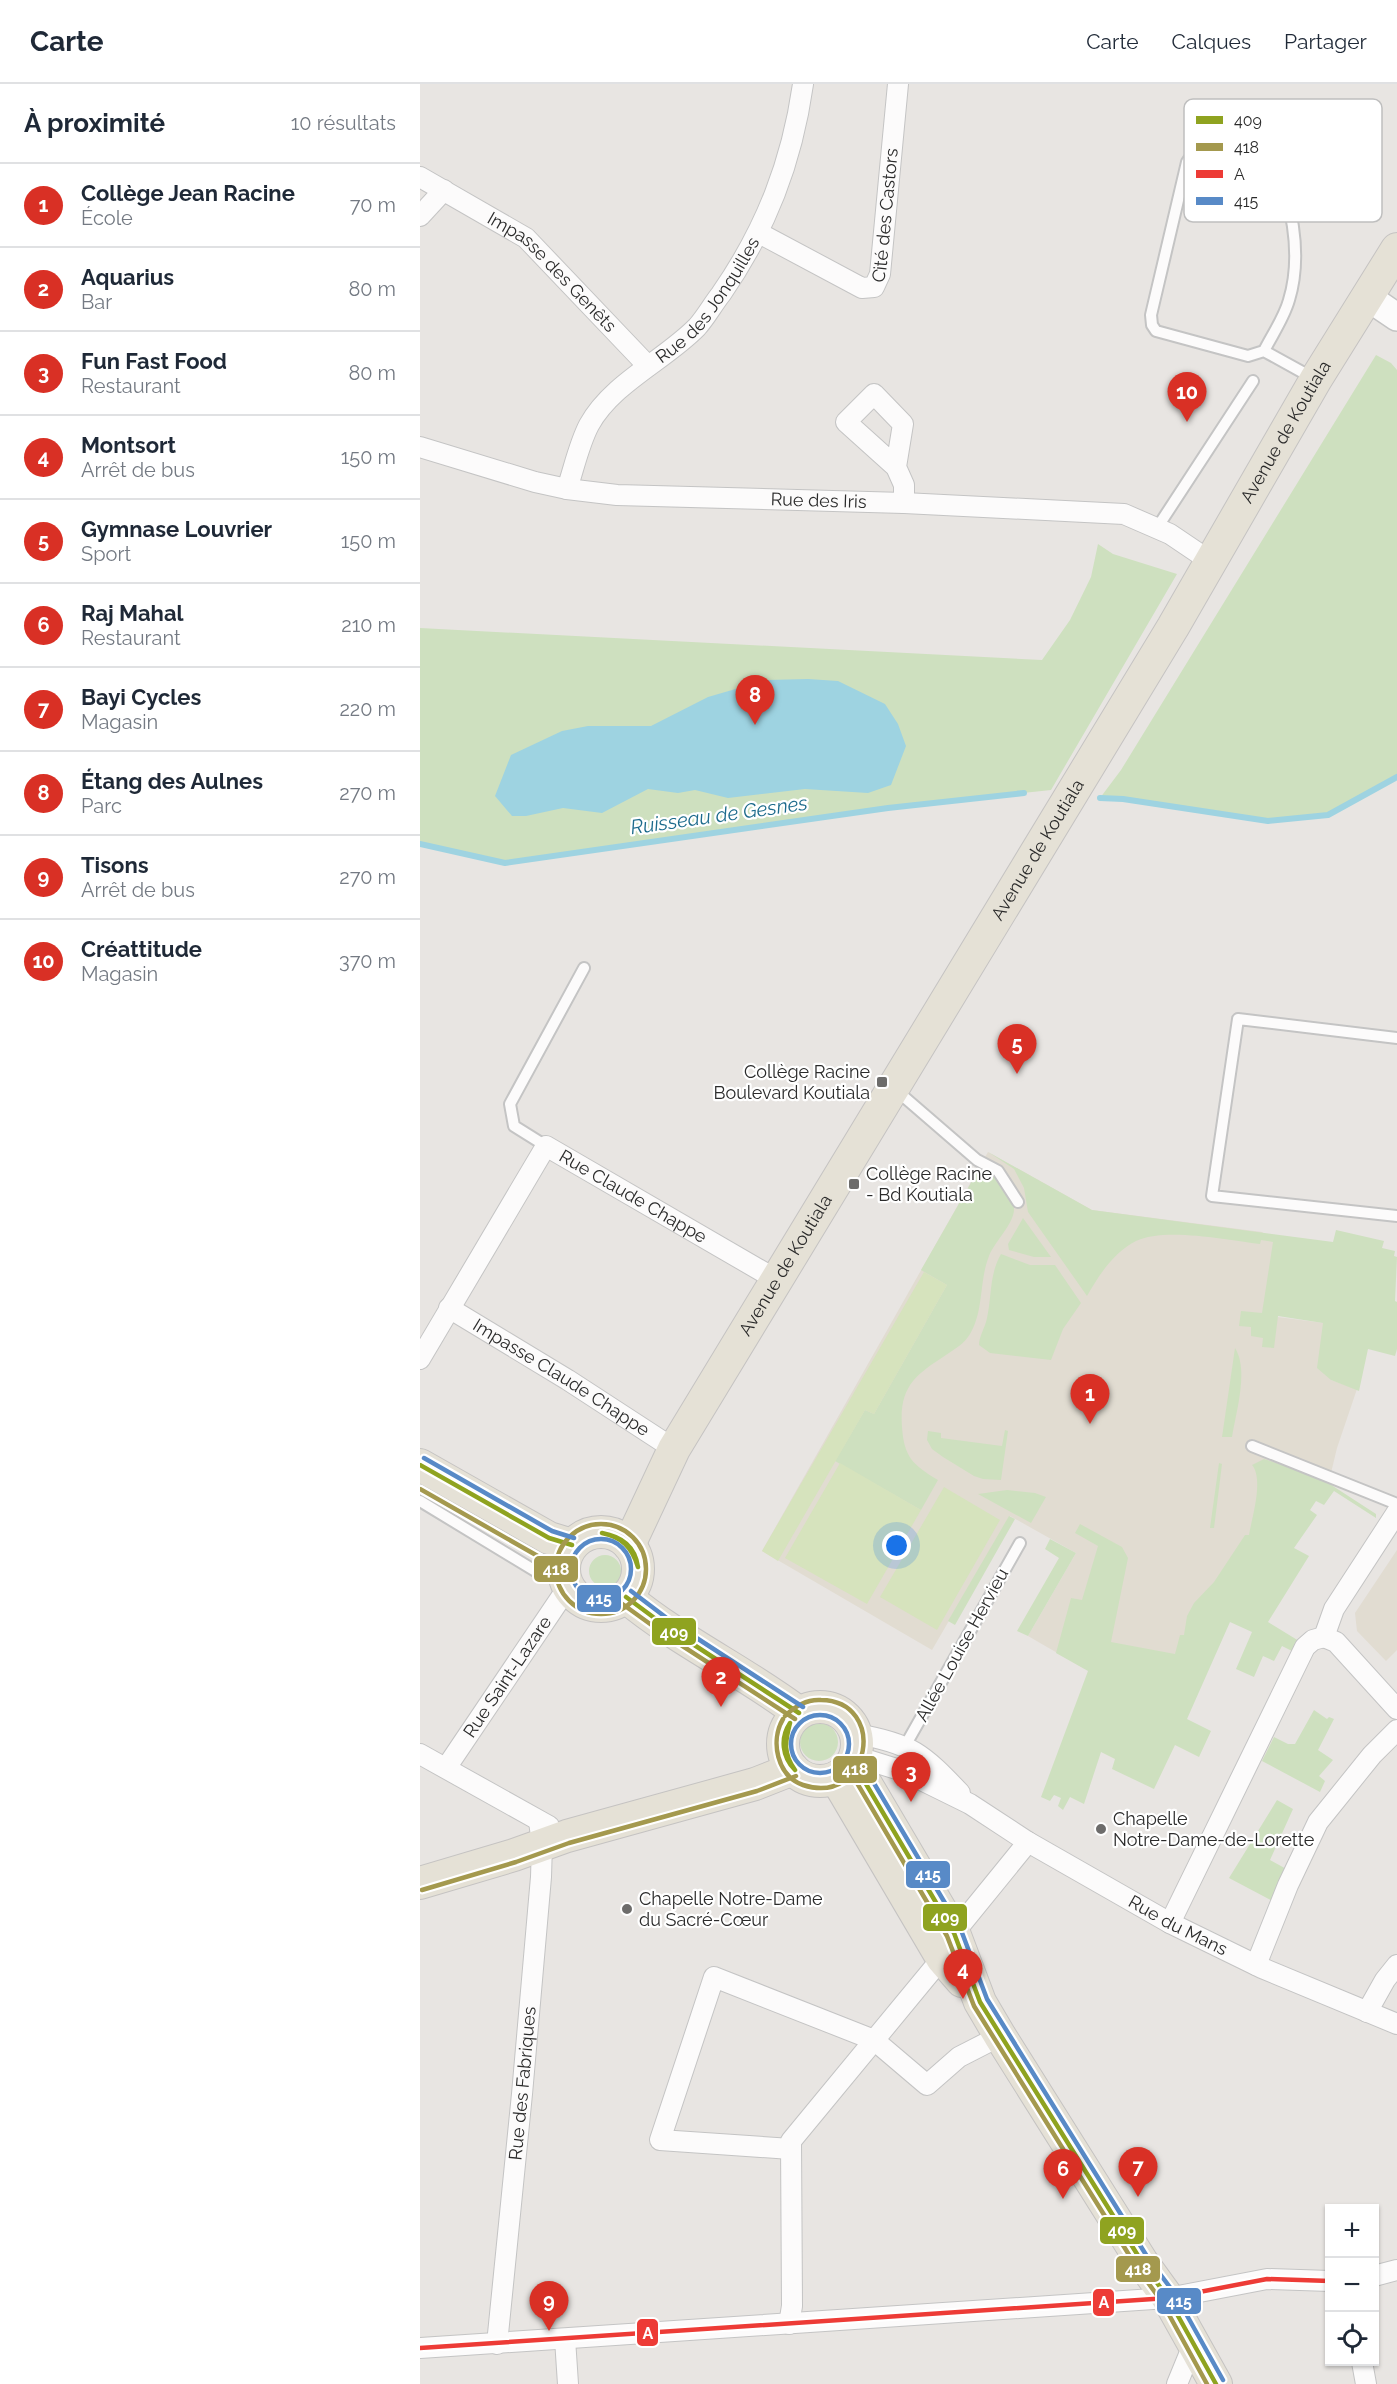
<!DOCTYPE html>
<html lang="fr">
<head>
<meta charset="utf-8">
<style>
	:root { --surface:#fff; --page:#f2f2f3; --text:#1f2937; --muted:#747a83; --line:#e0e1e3; --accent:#d93025 }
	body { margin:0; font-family:Raleway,sans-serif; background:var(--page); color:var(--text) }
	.controls { position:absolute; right:18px; bottom:18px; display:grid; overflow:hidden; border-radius:0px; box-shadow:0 2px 4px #0004 }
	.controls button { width:54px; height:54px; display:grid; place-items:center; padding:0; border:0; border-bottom:2px solid var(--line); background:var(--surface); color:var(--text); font:30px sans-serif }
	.you { position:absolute; left:477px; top:1462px; width:21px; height:21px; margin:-15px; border:4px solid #fff; border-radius:50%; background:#1a73e8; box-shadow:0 0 0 9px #1a73e833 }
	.badge { display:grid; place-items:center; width:39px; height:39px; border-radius:50%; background:var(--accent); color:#fff; font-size:20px; font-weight:700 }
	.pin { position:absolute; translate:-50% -50px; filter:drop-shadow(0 2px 3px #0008) }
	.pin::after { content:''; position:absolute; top:32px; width:21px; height:18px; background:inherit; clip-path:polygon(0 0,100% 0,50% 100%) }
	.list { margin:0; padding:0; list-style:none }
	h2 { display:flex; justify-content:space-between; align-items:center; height:78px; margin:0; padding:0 24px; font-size:26px }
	h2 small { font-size:20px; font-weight:400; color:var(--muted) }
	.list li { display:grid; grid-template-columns:39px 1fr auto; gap:18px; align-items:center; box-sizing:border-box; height:84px; padding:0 24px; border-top:2px solid var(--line) }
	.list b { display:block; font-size:22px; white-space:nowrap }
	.list p { margin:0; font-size:20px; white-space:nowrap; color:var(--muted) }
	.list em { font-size:20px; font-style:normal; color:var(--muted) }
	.icon { flex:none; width:33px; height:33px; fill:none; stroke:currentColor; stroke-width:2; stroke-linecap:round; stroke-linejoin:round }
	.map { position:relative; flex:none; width:977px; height:2300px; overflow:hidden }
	header { display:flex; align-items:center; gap:36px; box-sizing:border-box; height:84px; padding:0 30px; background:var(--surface); border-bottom:2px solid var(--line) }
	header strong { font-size:28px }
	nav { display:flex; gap:33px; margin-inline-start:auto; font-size:21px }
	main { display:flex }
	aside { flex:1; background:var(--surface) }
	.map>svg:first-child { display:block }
	.education { fill:#e1dcd1 }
	.green { fill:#cee0bf }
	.pitch { fill:#d6e3bd }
	.water { fill:#9ed3e1 }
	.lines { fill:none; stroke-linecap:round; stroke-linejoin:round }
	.stream { stroke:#9ed3e1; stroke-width:6 }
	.lane-casing { stroke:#c4c4c4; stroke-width:14 }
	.street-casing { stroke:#c4c4c4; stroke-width:22 }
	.secondary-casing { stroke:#c4c4c4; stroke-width:30 }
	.primary-casing { stroke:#c5c3c2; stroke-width:34 }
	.lane { stroke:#fcfbfb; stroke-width:10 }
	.street { stroke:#fcfbfb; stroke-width:20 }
	.secondary { stroke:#fcfbfb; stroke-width:27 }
	.primary { stroke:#e5e1d6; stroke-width:32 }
	.bus-1-casing { stroke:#fff; stroke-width:9 }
	.bus-2-casing { stroke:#fff; stroke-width:9 }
	.bus-3-casing { stroke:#fff; stroke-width:9 }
	.bus-4-casing { stroke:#fff; stroke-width:9 }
	.bus-1 { stroke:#8fa320; stroke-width:4.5 }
	.bus-2 { stroke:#a4994e; stroke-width:4.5 }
	.bus-3 { stroke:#ed3b36; stroke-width:4.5 }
	.bus-4 { stroke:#588ac7; stroke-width:4.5 }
	.poi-dot { fill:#6d6c6b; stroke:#fff; stroke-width:2 }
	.labels { text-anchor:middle; stroke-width:4.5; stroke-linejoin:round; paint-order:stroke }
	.street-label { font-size:18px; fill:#2b2b2b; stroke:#fff }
	.poi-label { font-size:18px; fill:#2b2b2b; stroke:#fff; text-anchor:start }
	.water-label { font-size:20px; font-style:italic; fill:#1d6b8c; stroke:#fff }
	.key { fill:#fff; stroke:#bfbfbf; stroke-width:1.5 }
	.key-label { font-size:16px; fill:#2b2b2b }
	.line-badge { stroke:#fff; stroke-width:2 }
	.badge-label { font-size:16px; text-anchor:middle; font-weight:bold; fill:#fff }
</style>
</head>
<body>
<header>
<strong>Carte</strong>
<nav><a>Carte</a><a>Calques</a><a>Partager</a></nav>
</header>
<main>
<aside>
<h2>À proximité<small>10 résultats</small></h2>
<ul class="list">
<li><span class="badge">1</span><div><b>Collège Jean Racine</b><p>École</p></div><em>70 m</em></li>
<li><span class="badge">2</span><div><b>Aquarius</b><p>Bar</p></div><em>80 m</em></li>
<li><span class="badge">3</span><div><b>Fun Fast Food</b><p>Restaurant</p></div><em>80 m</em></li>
<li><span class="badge">4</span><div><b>Montsort</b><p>Arrêt de bus</p></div><em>150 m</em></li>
<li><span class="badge">5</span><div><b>Gymnase Louvrier</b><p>Sport</p></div><em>150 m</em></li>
<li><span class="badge">6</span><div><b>Raj Mahal</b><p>Restaurant</p></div><em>210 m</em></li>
<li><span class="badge">7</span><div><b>Bayi Cycles</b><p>Magasin</p></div><em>220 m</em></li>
<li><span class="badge">8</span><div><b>Étang des Aulnes</b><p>Parc</p></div><em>270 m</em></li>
<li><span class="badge">9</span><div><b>Tisons</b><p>Arrêt de bus</p></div><em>270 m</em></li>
<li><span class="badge">10</span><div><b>Créattitude</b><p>Magasin</p></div><em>370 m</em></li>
</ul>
</aside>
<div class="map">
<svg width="977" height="2300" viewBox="0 0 977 2300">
	<rect width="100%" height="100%" fill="#e8e5e2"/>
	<path class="education" d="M 568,1068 L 672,1126 L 842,1148 L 853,1158 L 858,1233 L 904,1239 L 911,1296 L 937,1305 L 917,1364 L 910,1393 L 914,1407 L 898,1397 L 833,1457 L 755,1588 L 665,1585 L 608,1552 L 656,1469 L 590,1432 L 512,1566 L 342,1467 Z
		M 977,1466 L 977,1566 L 966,1577 L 937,1547 L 935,1529 Z"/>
	<path class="green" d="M 956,271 L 971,279 L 977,286 L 977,693 L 909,731 L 849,737 L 703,715 L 680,714 L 701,686 Z
		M 678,460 L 693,470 L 757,490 L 631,706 L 468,724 L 85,779 L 0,760 L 0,544 L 622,576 L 650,536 L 671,493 Z
		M 568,1068 L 672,1126 L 913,1158 L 916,1146 L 964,1157 L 962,1164 L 975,1167 L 974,1172 L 977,1173 L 975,1217 L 977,1218 L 977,1265 L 975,1272 L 948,1265 L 939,1307 L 911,1296 L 897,1284 L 903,1239 L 858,1232 L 854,1264 L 842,1263 L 843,1254 L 831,1252 L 831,1243 L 819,1242 L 821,1227 L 842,1229 L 853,1158 L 841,1156 L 840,1160 C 809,1156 744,1143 716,1157 C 694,1168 679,1191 667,1212 L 608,1128 L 604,1104 L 594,1085 Z
		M 560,1083 C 574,1091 592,1106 594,1124 C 595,1139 575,1157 569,1172 C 559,1197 564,1227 550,1250 C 544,1260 535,1265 526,1271 C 495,1291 479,1303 482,1343 C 484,1373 493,1381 518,1396 L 501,1426 L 415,1377 L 445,1326 L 454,1330 L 527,1201 L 501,1186 Z
		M 603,1134 L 631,1173 L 614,1173 L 589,1166 L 588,1160 Z
		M 581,1170 L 610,1181 L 635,1181 L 661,1219 L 643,1245 L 631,1276 L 570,1269 L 559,1261 C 559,1252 565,1244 567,1234 C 572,1212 569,1191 581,1170 Z
		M 815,1264 C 829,1286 816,1328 812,1353 L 802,1353 Z
		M 585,1346 L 588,1347 L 581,1396 L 563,1395 L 554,1392 L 523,1373 L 512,1365 L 507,1356 L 508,1347 L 521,1349 L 521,1354 L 582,1362 Z
		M 844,1375 L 899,1393 L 956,1430 L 956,1434 L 914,1407 L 904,1421 L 896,1417 L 890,1426 L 897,1431 L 874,1464 L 889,1472 L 848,1538 L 879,1557 L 872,1567 L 862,1562 L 854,1577 L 843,1572 L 834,1593 L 816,1585 L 832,1548 L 810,1538 L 767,1635 L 791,1647 L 779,1673 L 755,1661 L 734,1705 L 692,1685 L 695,1675 L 681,1668 L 664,1720 L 650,1713 L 643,1726 L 638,1722 L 641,1714 L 634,1711 L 630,1717 L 621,1713 L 668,1587 L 636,1569 L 651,1514 L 662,1516 L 678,1462 L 655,1449 L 660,1440 L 702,1463 L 708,1474 L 691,1558 L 755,1570 L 760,1551 L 764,1551 L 767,1532 L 774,1519 L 794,1498 L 825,1451 L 829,1451 C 832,1433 844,1395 832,1381 Z
		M 799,1379 L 802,1380 L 794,1444 L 790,1444 Z
		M 587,1406 L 615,1409 L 626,1413 L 611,1439 L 558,1410 Z
		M 589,1432 L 595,1435 L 535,1541 L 528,1537 Z
		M 630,1455 L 656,1469 L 608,1552 L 597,1547 L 639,1474 L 625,1465 Z
		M169 1487a16 16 0 1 1 32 0a16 16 0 1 1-32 0Z
		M 894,1626 L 907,1635 L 909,1633 L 914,1635 L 898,1666 L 913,1676 L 899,1692 L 905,1697 L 900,1708 L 842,1677 L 854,1653 L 868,1660 L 875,1660 Z
		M380 1658a19 19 0 1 1 38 0a19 19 0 1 1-38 0Z
		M 857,1716 L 873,1725 L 850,1776 L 870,1787 L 856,1819 L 809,1794 Z"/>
	<path class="pitch" d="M 504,1188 L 527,1201 L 454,1330 L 445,1326 L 358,1477 L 342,1467 Z
		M 420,1379 L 501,1426 L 447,1520 L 365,1474 Z
		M 524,1403 L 580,1436 L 517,1546 L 460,1513 Z"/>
	<path class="water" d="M 388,595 L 418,597 L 465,620 L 478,640 L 486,662 L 471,701 L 448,709 L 385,705 L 308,714 L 275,706 L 258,709 L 228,705 L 182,729 L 143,724 L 106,732 L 92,732 L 75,712 L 91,671 L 142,647 L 168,642 L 231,642 L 288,613 L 347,596 Z"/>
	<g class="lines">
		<path class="stream" d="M 680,714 L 703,715 L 848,737 L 908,731 L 977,693
			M 0,760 L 85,779 L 468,724 L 604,709"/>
		<g class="lane-casing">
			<path id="lane" d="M 844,267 C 852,251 864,234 869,216 C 882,173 874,109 846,73 L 786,60 L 776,65 L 767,78 L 731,231 L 732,241 L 736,247 L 828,272 L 844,267 L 893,294
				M 737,444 L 833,297
				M 977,954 L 818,935 L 792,1112 L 977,1132
				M 476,1006 L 557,1076 L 578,1087 L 598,1118
				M 126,1062 L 94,1042 L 90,1020 L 164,884
				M 832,1362 L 977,1420
				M 0,1417 L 122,1491 L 144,1493
				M 485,1662 L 600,1459"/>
		</g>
		<g class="street-casing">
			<g id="street">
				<path id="s1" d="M 0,93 L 106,154 L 228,282"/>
				<path d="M 0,132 L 24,106"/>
				<path id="s2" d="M 339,149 L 442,204 L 454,203 L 460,190 L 478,0"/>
				<path id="s3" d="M 0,363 L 115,398 L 147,405 L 197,411 L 484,419 L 704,430 L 750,450 L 790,477"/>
				<path d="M 476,383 L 426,338 L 454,310 L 483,340 L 476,383 L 484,401 L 484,419"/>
				<path id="s4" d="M 147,405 C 154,384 159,360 169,341 C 192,299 245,276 277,243 C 286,233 293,220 301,210 C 346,145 372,78 383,0"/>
				<path id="s5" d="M 29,1224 L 148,1296 L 254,1365"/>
				<path id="s6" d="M 0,1275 L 126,1062 L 357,1196"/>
				<path d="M 904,1553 L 914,1525 L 977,1428"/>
				<path d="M 904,1553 L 916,1558 L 977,1625"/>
				<path d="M 436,1650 C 491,1659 503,1670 540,1709"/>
				<path d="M 0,1670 L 129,1742"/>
				<path id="s7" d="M 435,1672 L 483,1687 L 550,1720 L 608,1758 L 750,1839 L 842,1884 L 977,1940"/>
				<path id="s8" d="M 26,1684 L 148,1503"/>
				<path d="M 750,1839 L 885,1563 L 893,1556 L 904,1553"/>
				<path d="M 534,1849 L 608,1758"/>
				<path d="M 836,1881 L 868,1801 L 898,1738 L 952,1671 L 977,1646"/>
				<path d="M 947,1928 L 965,1896 L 977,1881"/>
				<path d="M 371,2065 L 240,2056 L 294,1893 L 454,1956 L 507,2001 L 539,1973 L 580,1952"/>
				<path d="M 954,2192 L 977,2186"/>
				<path d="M 369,2240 L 372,2222 L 371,2057 L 522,1874"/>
				<path d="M 145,2255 L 148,2300"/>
				<path id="s9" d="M 77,2260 L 102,2010 L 121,1793 L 122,1760 L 119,1737"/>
				<path d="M 0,2264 L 748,2214 L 847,2195 L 910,2197"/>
				<path d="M 942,2278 L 946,2300"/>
				<path d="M 757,2300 L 773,2261"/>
			</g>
		</g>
		<g class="secondary-casing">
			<path id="secondary" d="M 946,212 L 977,233"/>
		</g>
		<g class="primary-casing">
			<g id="primary">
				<path d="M 0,1381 L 129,1454 L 152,1461"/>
				<circle cx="181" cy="1485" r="37"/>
				<path id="s10" d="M 209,1461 L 254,1365 L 753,543 L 896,295 L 977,165"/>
				<path d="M 206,1513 C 260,1558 324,1587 379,1629"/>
				<circle cx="400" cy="1660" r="37"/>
				<path d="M 433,1678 L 534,1849 L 560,1918 L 580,1952 L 722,2178 L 748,2214 L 796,2300"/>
				<path d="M 416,1694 L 522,1874 L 542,1897"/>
				<path d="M 0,1799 L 94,1771 L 147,1752 L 335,1700 L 373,1685"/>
			</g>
		</g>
		<use href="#lane" class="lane"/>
		<use href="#street" class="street"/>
		<use href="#secondary" class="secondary"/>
		<use href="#primary" class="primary"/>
		<g class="bus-1-casing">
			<path id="bus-1" d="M 0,1381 L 129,1454 L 152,1461
				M 182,1449 C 202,1453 212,1463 218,1483
				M 182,1449 C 202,1453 215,1462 218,1483
				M 206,1513 L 248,1544 L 379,1629
				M 370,1639 C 365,1658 363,1669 375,1686
				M 370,1639 C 360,1654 362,1673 375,1686
				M 433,1678 L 534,1849 L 560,1918 L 722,2178 L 748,2214 L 796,2300"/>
		</g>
		<g class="bus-2-casing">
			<path id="bus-2" d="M 0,1405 L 123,1475 L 138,1488
				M136 1485a45 45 0 1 1 90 0a45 45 0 1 1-90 0Z
				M 201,1519 L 244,1550 L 375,1635
				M 363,1635 C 350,1657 357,1692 383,1701 C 451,1723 468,1617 401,1616 C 387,1615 375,1622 365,1632
				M 427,1682 L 527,1852 L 554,1922 L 716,2182 L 742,2218 L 787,2300
				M 2,1806 L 96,1778 L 149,1759 L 337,1707 L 376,1692"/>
		</g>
		<g class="bus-3-casing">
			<path id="bus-3" d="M 0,2264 L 748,2214 L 847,2195 L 910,2197"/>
		</g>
		<g class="bus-4-casing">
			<path id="bus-4" d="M 4,1374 L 132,1447 L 154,1454
				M151 1485a30 30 0 1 1 60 0a30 30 0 1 1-60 0Z
				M 211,1507 L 252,1538 L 383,1623
				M371 1660a29 29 0 1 1 58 0a29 29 0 1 1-58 0Z
				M 439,1674 L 541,1846 L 567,1915 L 728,2174 L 755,2210 L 803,2296"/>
		</g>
		<use href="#bus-1" class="bus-1"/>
		<use href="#bus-2" class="bus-2"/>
		<use href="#bus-3" class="bus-3"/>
		<use href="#bus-4" class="bus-4"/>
	</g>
	<g class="poi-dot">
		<rect x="456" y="992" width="12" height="12" rx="3"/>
		<rect x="428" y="1094" width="12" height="12" rx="3"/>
		<circle cx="681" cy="1745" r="6"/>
		<circle cx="207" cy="1825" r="6"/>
	</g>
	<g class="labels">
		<g class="street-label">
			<text dy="6" stroke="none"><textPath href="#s2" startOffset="202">Cité des Castors</textPath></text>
			<text dy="6" stroke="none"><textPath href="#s1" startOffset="164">Impasse des Genêts</textPath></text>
			<text dy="6" stroke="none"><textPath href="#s4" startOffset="242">Rue des Jonquilles</textPath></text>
			<text dy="6" stroke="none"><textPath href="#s10" startOffset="1293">Avenue de Koutiala</textPath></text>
			<text dy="6" stroke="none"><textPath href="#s3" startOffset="405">Rue des Iris</textPath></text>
			<text dy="6" stroke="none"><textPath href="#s10" startOffset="807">Avenue de Koutiala</textPath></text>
			<text dy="6" stroke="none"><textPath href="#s6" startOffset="348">Rue Claude Chappe</textPath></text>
			<text dy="6" stroke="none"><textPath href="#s10" startOffset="321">Avenue de Koutiala</textPath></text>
			<text dy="6" stroke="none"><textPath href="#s5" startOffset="132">Impasse Claude Chappe</textPath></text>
			<text transform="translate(542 1561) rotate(-61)" y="6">Allée Louise Hervieu</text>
			<text dy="6" stroke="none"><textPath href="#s8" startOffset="110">Rue Saint-Lazare</textPath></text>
			<text dy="6" stroke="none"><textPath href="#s7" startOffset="366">Rue du Mans</textPath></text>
			<text dy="6" stroke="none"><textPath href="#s9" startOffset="262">Rue des Fabriques</textPath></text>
		</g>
		<g class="poi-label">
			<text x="450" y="994" text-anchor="end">Collège Racine<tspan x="450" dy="21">Boulevard Koutiala</tspan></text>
			<text x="446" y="1096">Collège Racine<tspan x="446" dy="21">- Bd Koutiala</tspan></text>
			<text x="693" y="1741">Chapelle<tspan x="693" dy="21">Notre-Dame-de-Lorette</tspan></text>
			<text x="219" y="1821">Chapelle Notre-Dame<tspan x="219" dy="21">du Sacré-Cœur</tspan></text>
		</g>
		<g class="water-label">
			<text transform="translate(299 731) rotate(-8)" y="7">Ruisseau de Gesnes</text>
		</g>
	</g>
	<rect x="764" y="15" width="198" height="123" rx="9" class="key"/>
	<rect x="776" y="32" width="27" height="8" fill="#8fa320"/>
	<rect x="776" y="59" width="27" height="8" fill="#a4994e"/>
	<rect x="776" y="86" width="27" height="8" fill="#ed3b36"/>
	<rect x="776" y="113" width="27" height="8" fill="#588ac7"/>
	<g class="key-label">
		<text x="814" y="42">409</text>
		<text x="814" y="69">418</text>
		<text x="814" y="96">A</text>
		<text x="814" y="123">415</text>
	</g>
	<g class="line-badge">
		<rect x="113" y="1471" width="46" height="28" rx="6" fill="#a4994e"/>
		<rect x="156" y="1500" width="46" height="29" rx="6" fill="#588ac7"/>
		<rect x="231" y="1533" width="46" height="29" rx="6" fill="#8fa320"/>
		<rect x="412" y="1671" width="46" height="29" rx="6" fill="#a4994e"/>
		<rect x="485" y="1776" width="46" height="29" rx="6" fill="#588ac7"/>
		<rect x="502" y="1819" width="46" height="29" rx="6" fill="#8fa320"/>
		<rect x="679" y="2132" width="46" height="29" rx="6" fill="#8fa320"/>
		<rect x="695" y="2171" width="46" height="28" rx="6" fill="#a4994e"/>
		<rect x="736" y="2203" width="46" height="28" rx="6" fill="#588ac7"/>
		<rect x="672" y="2204" width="23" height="29" rx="6" fill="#ed3b36"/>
		<rect x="216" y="2234" width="23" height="29" rx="6" fill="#ed3b36"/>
	</g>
	<g class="badge-label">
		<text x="136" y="1491">418</text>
		<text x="179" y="1520">415</text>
		<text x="254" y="1554">409</text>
		<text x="435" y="1691">418</text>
		<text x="508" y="1796">415</text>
		<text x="525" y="1839">409</text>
		<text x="702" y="2152">409</text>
		<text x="718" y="2191">418</text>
		<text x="759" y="2223">415</text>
		<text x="684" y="2224">A</text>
		<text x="228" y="2255">A</text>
	</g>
</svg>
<div class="controls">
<button>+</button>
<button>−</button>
<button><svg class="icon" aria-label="locate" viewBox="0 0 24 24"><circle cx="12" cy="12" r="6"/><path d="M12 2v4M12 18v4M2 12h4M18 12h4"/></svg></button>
</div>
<div class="you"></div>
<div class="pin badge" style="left:670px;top:1340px">1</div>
<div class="pin badge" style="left:301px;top:1623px">2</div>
<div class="pin badge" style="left:491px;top:1718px">3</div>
<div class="pin badge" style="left:543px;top:1915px">4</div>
<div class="pin badge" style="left:597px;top:990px">5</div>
<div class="pin badge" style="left:643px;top:2115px">6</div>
<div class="pin badge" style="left:718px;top:2113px">7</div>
<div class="pin badge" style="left:335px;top:641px">8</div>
<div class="pin badge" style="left:129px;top:2247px">9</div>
<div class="pin badge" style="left:767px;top:338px">10</div>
</div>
</main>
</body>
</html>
